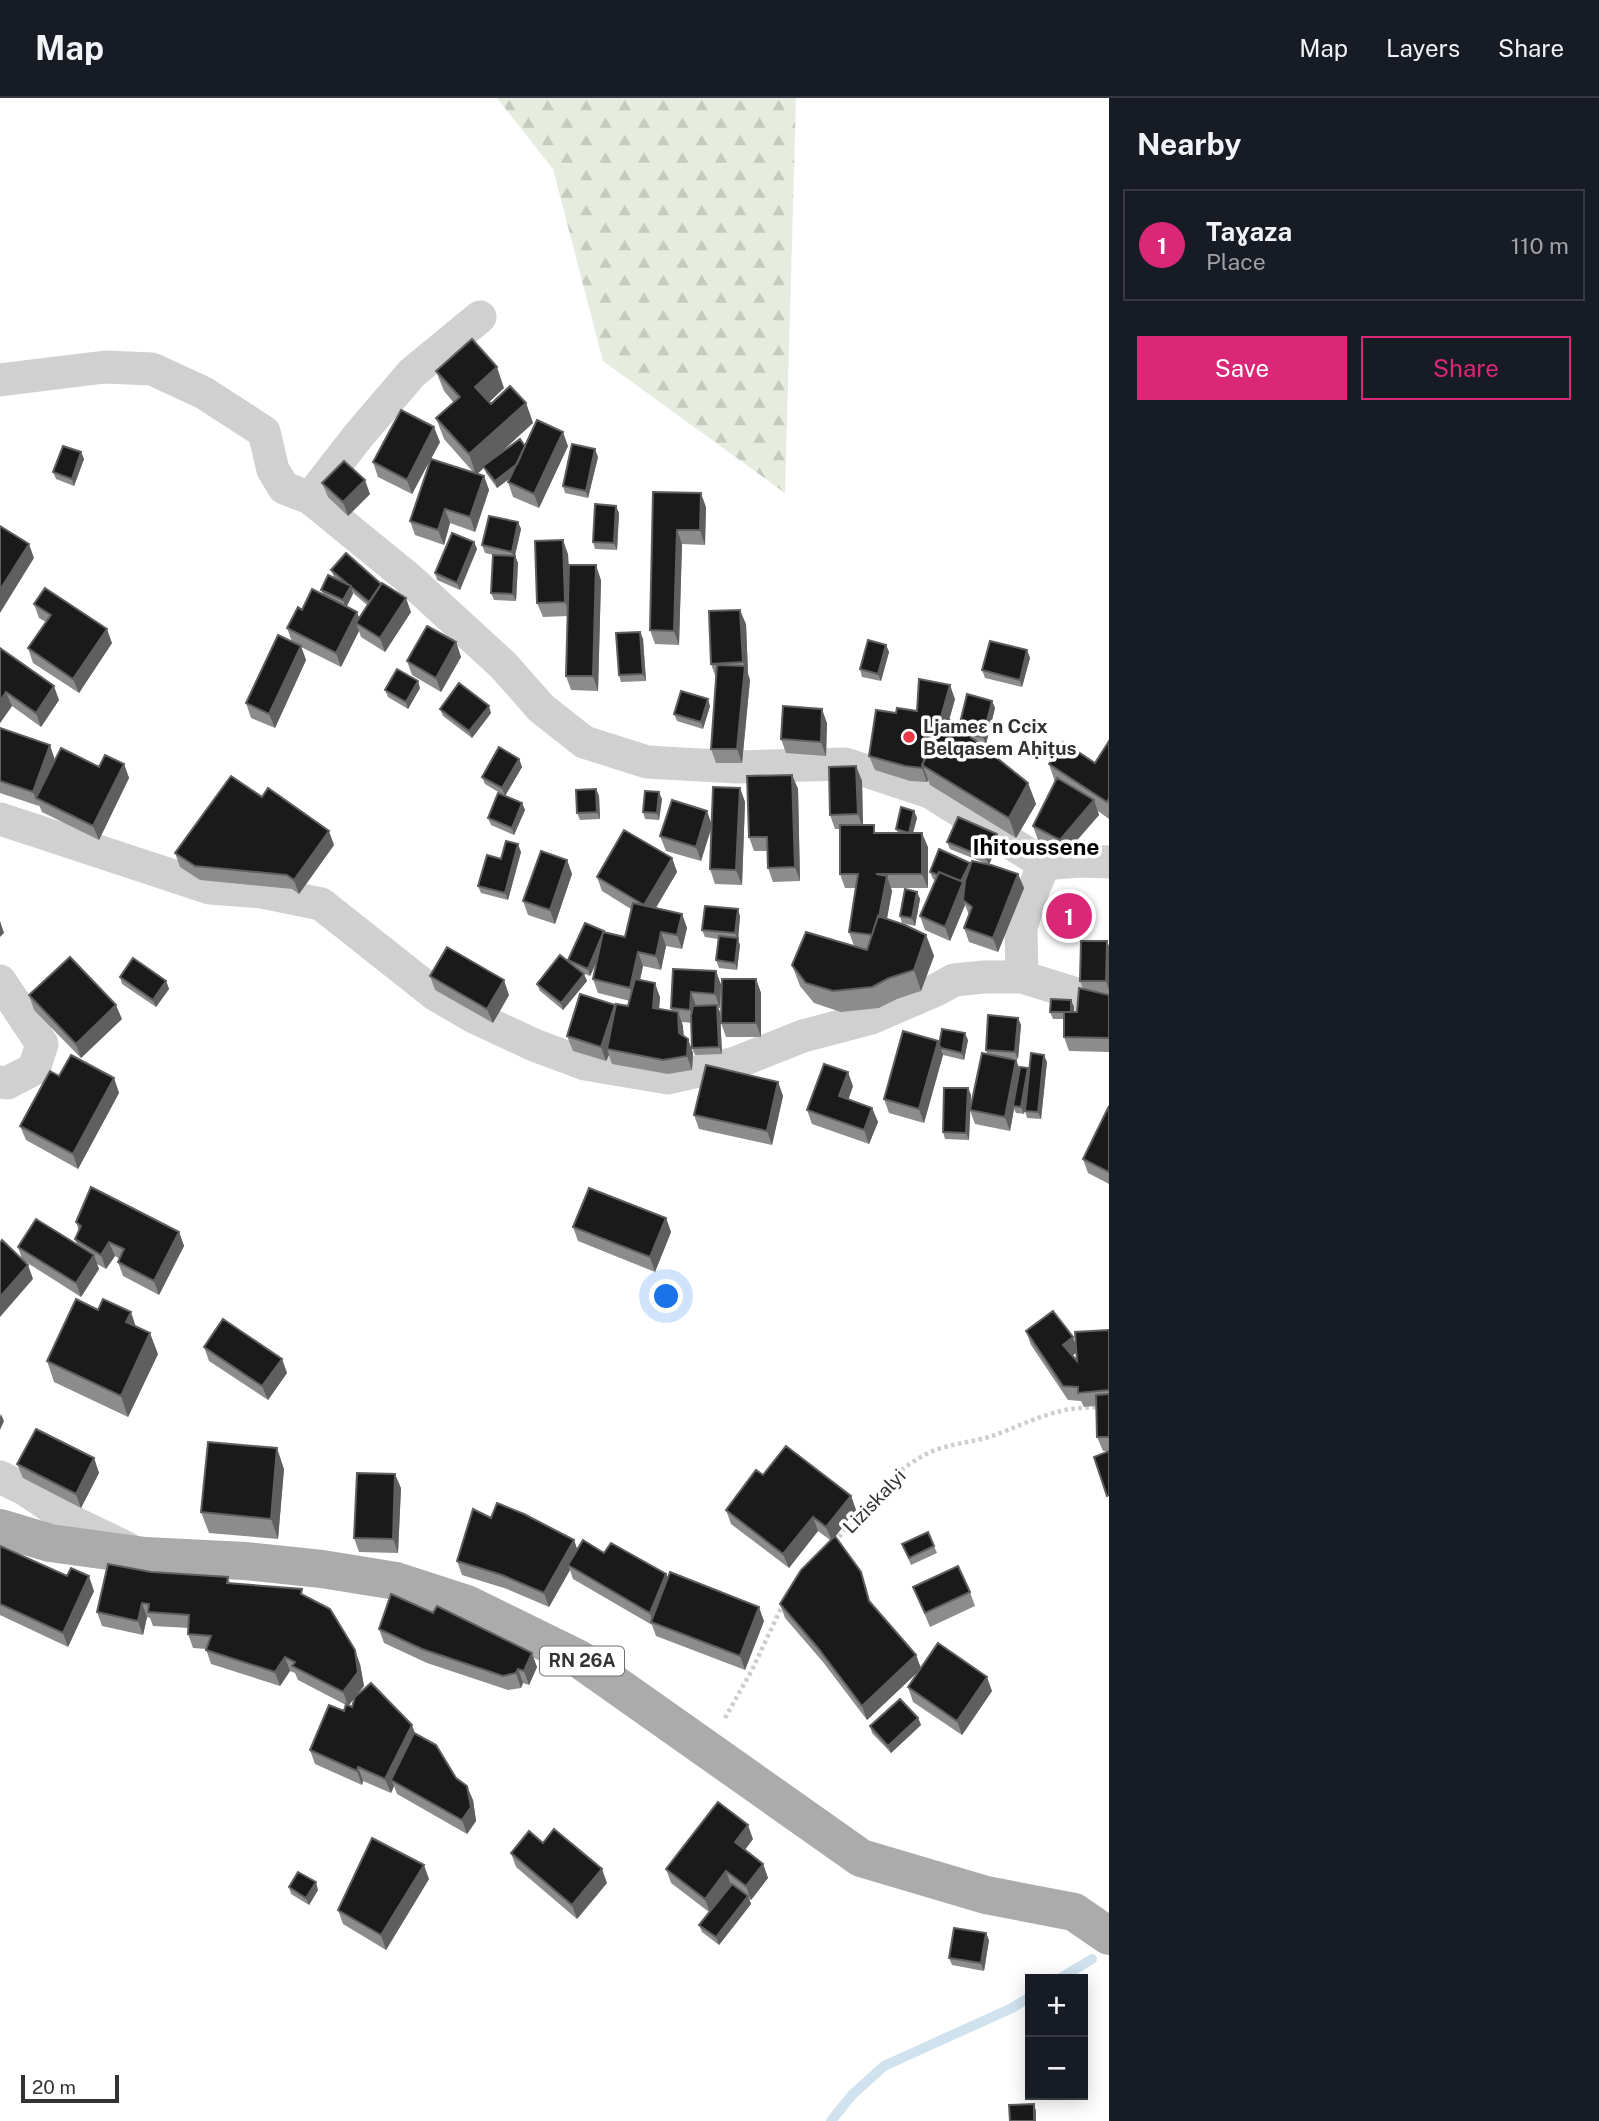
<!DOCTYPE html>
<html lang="en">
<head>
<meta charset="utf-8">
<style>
	:root { --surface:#171b24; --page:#242831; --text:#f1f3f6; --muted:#9ea1a6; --line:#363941; --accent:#db2777 }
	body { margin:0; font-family:"Public Sans",sans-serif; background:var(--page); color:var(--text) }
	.controls { position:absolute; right:21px; bottom:21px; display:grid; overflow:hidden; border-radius:0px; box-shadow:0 4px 18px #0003 }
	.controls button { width:63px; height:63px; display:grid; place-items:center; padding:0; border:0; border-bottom:2px solid var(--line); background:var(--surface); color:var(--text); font:35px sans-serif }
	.scale { position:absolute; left:21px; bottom:18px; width:98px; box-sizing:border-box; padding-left:7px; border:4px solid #333; border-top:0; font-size:19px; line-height:24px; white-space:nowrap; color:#333; -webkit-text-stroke:5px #fff; paint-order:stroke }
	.you { position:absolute; left:667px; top:1199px; width:24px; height:24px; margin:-18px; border:5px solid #fff; border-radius:50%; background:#1a73e8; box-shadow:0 0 0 10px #1a73e833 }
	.badge { display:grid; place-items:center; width:46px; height:46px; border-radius:50%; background:var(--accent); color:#fff; font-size:23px; font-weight:700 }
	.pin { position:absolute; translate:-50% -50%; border:4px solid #fff; box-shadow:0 2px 7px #0006 }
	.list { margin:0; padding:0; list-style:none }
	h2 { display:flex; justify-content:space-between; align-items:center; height:91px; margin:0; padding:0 28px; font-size:30px }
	h2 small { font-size:23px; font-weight:400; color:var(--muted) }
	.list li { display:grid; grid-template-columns:46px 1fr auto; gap:21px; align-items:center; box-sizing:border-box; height:112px; margin:0 14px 14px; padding:0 14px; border:2px solid var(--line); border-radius:0px }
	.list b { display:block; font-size:26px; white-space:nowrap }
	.list p { margin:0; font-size:23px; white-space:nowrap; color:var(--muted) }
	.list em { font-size:23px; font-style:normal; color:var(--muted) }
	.actions { display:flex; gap:14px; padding:21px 28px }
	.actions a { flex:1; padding:16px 0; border:2px solid var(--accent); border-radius:0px; text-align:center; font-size:24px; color:var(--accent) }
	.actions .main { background:var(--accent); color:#fff }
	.map { position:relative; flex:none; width:1109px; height:2023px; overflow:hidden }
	header { display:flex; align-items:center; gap:42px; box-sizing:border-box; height:98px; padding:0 35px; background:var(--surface); border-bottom:2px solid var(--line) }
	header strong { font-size:33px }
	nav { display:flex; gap:38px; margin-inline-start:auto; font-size:24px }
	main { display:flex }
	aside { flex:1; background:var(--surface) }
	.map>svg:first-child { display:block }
	.forest { fill:url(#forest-firs) }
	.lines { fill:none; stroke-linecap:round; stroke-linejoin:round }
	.stream { stroke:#cfe2ee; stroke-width:10 }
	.path { stroke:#cdcdcd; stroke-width:4.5; stroke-dasharray:3.5 3.5; stroke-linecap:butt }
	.minor { stroke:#d0d0d0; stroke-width:33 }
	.primary { stroke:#ababab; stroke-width:38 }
	.wall { fill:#8c8c8c; fill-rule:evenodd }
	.shaded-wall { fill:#5f5f5f }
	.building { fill:#1a1a1a; stroke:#5f5f5f; stroke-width:2 }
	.poi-dot { fill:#e63946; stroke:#fff; stroke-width:2.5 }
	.labels { text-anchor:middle; stroke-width:7; stroke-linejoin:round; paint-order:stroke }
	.shield { fill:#fff; stroke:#707070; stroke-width:2 }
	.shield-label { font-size:18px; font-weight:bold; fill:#333 }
	.poi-label { font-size:19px; font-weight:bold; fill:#333; stroke:#fff; text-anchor:start }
	.street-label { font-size:19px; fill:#333; stroke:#fff }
	.quarter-label { font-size:23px; font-weight:bold; fill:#000; stroke:#fff }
</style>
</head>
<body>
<header>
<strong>Map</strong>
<nav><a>Map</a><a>Layers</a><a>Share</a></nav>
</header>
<main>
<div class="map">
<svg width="1109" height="2023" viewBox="0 0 1109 2023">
	<defs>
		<pattern id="forest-firs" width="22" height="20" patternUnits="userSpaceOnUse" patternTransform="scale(1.75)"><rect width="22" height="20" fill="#e6ecdf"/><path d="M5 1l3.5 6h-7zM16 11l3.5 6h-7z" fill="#c6cbc0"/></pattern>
	</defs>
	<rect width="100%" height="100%" fill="#fff"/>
	<path class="forest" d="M 497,0 L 796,0 L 785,395 L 603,263 L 553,71 Z"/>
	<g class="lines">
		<path class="stream" d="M 1059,1881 L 1092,1861
			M 831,2023 L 852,1997 L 884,1968 L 1012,1910 L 1030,1899"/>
		<path class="path" d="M 835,1444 C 861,1412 893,1370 933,1353 C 953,1345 975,1344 995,1337 C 1017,1329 1039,1318 1061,1313 C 1076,1309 1093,1310 1109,1308
			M 725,1620 L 752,1572 L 783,1506"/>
		<path class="minor" d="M 0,282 L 105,269 L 152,271 L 204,295 L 264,334 L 273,372 L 284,390 L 310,400 L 407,479 L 503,567 L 541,610 L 584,644 L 647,664 L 737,669 L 845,666 L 930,694 L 1044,766
			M 310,400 L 359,337 L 412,275 L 480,219
			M 0,721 L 210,790 L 262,794 L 321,806 L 436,897 L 474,919 L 534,947 L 585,966 L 668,980 L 735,965 L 803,938 L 871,920 L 936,892 L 954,882 L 984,879 L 1022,879 L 1021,830 L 1030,800 L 1044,766 L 1078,763 L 1109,764
			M 1022,879 L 1109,906
			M 0,883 L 42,946 L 34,971 L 7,985 L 0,984
			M 0,1379 L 26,1392 L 75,1425 L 127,1450"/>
		<path class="primary" d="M 0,1430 L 50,1445 L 145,1458 L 245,1463 L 322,1471 L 396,1483 L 467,1506 L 579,1561 L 861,1760 L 986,1797 L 1074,1814 L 1109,1838"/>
	</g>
	<path class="wall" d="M 436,273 L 504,290 L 489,304 L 491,306 L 526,305 L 533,325 L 498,357 L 525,348 L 568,348 L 539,410 L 513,399 L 508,384 L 510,380 L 497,390 L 486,375 L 484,370 L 477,376 L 484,378 L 489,392 L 475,434 L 450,425 L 444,447 L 415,437 L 410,423 L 430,362 L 412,396 L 378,379 L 373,364 L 440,344 L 431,361 L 474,375 L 444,341 L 436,320 L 454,305 L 444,293 Z
		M 81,354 L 84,361 L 74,388 L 56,381 L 53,374 Z
		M 598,359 L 588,400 L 565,395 L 563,388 Z
		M 322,385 L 370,396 L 348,418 L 328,399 Z
		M 653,394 L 706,409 L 705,447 L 682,446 L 679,547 L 655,546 L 650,532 Z
		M 619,415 L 617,452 L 595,451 L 593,444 Z
		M 518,424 L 521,431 L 515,458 L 518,465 L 516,503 L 494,502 L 491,495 L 494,457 L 485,455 L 482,447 Z
		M 474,444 L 477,451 L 460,492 L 437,482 L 435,475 Z
		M 568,456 L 569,469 L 601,482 L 598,593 L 571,592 L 566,578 L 568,518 L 543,519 L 537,505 Z
		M 331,472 L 411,514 L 385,554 L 361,539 L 359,533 L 341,569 L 301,549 L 306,562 L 275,630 L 251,620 L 246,605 L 292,544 L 287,530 L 302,512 L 323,496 L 321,492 L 338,482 L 334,479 ZM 353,495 L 367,507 L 359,520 L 357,514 L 346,508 Z
		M 34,506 L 112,545 L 79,595 L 33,565 L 28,550 L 46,524 L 39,520 Z
		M 746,526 L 748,576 L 750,582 L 742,665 L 716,665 L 711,651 L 716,580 L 711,566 Z
		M 640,534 L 643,541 L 646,583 L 621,584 L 619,577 Z
		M 456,544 L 461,559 L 441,594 L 412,577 L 407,563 Z
		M 886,547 L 889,554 L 881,583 L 862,579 L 860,571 Z
		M 0,550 L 59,602 L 41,629 L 12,608 L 0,625 Z
		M 1027,552 L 1030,560 L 1022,589 L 985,580 L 982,572 Z
		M 420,590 L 408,611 L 388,599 L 385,592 Z
		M 955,601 L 949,622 L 959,629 L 992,603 L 995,610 L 986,646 L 977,644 L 1028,685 L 1036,706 L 1016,740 L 930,687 L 928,682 L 927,684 L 910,683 L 875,672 L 869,658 L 896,615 L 917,613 Z
		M 710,608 L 703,631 L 677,623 L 674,616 Z
		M 440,611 L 491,615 L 472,640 L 443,618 Z
		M 827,625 L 826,658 L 786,655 L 781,641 Z
		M 0,630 L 55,662 L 53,667 L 99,669 L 124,666 L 129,680 L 99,742 L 42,714 L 39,707 L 39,708 L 0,695 Z
		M 1109,643 L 1109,721 L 1098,713 L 1099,717 L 1065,756 L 1038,742 L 1033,728 L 1055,684 L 1049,666 L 1095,665 Z
		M 519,661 L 522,669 L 505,698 L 485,686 L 482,679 Z
		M 856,668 L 862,683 L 863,727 L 877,735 L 898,735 L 896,731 L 914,713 L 917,720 L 913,735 L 928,749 L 928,790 L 891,790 L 892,793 L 887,821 L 926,837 L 934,858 L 921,893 L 897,901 L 879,910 L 841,914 L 814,905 L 800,888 L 792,867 L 854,848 L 849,834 L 856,790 L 845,790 L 840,776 L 840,731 L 835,731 L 830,717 Z
		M 792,677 L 798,691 L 800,783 L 773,784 L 768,770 L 768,753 L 754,753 L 749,739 Z
		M 740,690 L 745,704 L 742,787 L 715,786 L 710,771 L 711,732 L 701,763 L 666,753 L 660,738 L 711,724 Z
		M 596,691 L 599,698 L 600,721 L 580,722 L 577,715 Z
		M 262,699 L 334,747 L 299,796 L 292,791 L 200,782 L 180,769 L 175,755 Z
		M 662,701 L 659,722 L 645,721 L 643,714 Z
		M 522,705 L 525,712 L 514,737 L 491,727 L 488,720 Z
		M 999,743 L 989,766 L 1018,776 L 1024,790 L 998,854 L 969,844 L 964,830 L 969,817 L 965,807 L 950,843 L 925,832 L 920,818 L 935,782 L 933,781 L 930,774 L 985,765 L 950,751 L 947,744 Z
		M 521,754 L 508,802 L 481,795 L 478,788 L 501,761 Z
		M 672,760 L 677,774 L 656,810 L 682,816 L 687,830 L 682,851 L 666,848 L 661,872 L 643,868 L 640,882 L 660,899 L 659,911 L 672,913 L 671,910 L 716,873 L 721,887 L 720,910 L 718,910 L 720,914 L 722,956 L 695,957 L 692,950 L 692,925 L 682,924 L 684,938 L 688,941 L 693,955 L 692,972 L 668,976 L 612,966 L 609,957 L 606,963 L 573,953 L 567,938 L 615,907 L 628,908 L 630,903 L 598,895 L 593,881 L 597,864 L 590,878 L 583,875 L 587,883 L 563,912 L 540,893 L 537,886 L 569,863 L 605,834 L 625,839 L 631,811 L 602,793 L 597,779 Z
		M 567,762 L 572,776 L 555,826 L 528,817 L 523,803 Z
		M 917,794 L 920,801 L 915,828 L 902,825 L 900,818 Z
		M 740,818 L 738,842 L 740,847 L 737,872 L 719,870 L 716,862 L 718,841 L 705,839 L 702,832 Z
		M 1109,848 L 1109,954 L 1069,953 L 1064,939 L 1064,921 L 1053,921 L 1050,914 L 1071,902 L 1074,909 L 1074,914 L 1077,914 L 1083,891 L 1080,883 Z
		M 430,878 L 509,897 L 493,925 L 435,892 Z
		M 120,879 L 166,883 L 169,891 L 156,909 L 122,886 Z
		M 756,881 L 761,895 L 761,939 L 726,939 L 721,925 Z
		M 29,897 L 122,921 L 81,960 L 34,912 Z
		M 1018,920 L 1021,927 L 1018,961 L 1008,960 L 1016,962 L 1020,971 L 1029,972 L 1047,964 L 1041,1021 L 1027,1020 L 1025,1013 L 1026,1004 L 1024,1016 L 1016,1015 L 1014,1011 L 1010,1033 L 975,1026 L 970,1012 L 969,1042 L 945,1041 L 943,1034 L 968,990 L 971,997 L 970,1010 L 987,956 L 986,952 Z
		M 968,942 L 964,962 L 943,957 L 924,1025 L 889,1015 L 884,1001 L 938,943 L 939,947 Z
		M 114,980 L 119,995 L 78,1071 L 26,1042 L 20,1028 Z
		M 778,984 L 783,998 L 772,1047 L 699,1031 L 694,1017 Z
		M 853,988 L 848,1001 L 872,1010 L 878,1024 L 869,1046 L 812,1026 L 807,1012 Z
		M 1109,1008 L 1109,1086 L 1088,1075 L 1083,1061 Z
		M 666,1120 L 671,1134 L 655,1174 L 578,1143 L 573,1129 Z
		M 76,1124 L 179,1134 L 184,1148 L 159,1197 L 123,1178 L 118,1164 L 120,1161 L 115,1158 L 106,1171 L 97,1166 L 99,1171 L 81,1199 L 26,1164 L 33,1181 L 22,1161 L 18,1149 L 77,1146 L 75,1141 L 79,1133 Z
		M 136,1229 L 158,1256 L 128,1319 L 54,1284 L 47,1263 Z
		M 1109,1232 L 1109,1353 L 1103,1353 L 1097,1339 L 1096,1308 L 1084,1309 L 1081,1303 L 1068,1302 L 1031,1247 L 1026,1233 L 1076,1246 ZM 1076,1255 L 1077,1263 L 1072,1258 Z
		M 204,1249 L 282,1261 L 287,1275 L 268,1302 L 209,1263 Z
		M 94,1360 L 99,1375 L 81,1410 L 23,1380 L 17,1366 Z
		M 284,1371 L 278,1441 L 209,1435 L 201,1414 Z
		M 763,1377 L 851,1398 L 856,1412 L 835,1438 L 866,1488 L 870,1505 L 916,1557 L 921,1570 L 992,1593 L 962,1637 L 913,1604 L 908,1589 L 919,1573 L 867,1622 L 823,1564 L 785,1520 L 780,1506 L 830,1442 L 818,1433 L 789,1470 L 731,1426 L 726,1412 Z
		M 401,1390 L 398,1455 L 359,1454 L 354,1440 Z
		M 491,1420 L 574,1442 L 577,1452 L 604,1455 L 666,1476 L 668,1480 L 764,1523 L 745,1572 L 656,1538 L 652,1527 L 573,1481 L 570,1472 L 549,1509 L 507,1491 L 462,1477 L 457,1463 Z
		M 902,1446 L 934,1448 L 937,1455 L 911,1467 Z
		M 0,1448 L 94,1493 L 68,1549 L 0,1517 Z
		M 151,1474 L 228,1479 L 230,1485 L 304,1498 L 360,1566 L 364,1588 L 356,1597 L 415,1635 L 456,1680 L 473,1702 L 476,1723 L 467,1736 L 397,1696 L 394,1688 L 391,1695 L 363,1683 L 362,1687 L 315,1666 L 310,1652 L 344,1613 L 346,1607 L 298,1582 L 295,1575 L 290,1573 L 280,1588 L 211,1566 L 206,1551 L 193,1550 L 188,1536 L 189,1530 L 153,1528 L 150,1520 L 147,1519 L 143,1537 L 102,1528 L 97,1514 ZM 355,1600 L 352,1609 L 349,1607 Z
		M 913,1489 L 970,1494 L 975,1508 L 930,1529 Z
		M 379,1531 L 537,1569 L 529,1587 L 523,1585 L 521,1590 L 508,1592 L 427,1565 L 384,1545 Z
		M 918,1620 L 921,1627 L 891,1655 L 872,1635 L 870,1628 Z
		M 753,1741 L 745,1752 L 763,1766 L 768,1780 L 751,1802 L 749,1801 L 751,1806 L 719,1847 L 702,1834 L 699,1827 L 709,1814 L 671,1785 L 666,1771 Z
		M 511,1755 L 607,1785 L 577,1821 L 516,1769 Z
		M 429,1781 L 386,1852 L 343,1826 L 338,1812 Z
		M 289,1789 L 318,1792 L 309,1807 L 291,1796 Z
		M 989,1842 L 984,1873 L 952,1867 L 949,1860 Z"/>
	<path class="shaded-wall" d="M 497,269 L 504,290 L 483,310 L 475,289 Z
		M 526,305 L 533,325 L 476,377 L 469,356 Z
		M 434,329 L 440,344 L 412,396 L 407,382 Z
		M 563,334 L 568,348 L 539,410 L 534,396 Z
		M 595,351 L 598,359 L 588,400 L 586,393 Z
		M 81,354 L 84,361 L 74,388 L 72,381 Z
		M 526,359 L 528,367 L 497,390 L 495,383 Z
		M 484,378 L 489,392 L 475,434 L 470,419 Z
		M 365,382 L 370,396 L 348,418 L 343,404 Z
		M 701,395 L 706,409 L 705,447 L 700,432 Z
		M 616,408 L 619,415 L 617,452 L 614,445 Z
		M 445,411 L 450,425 L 444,447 L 438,432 Z
		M 518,424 L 521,431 L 514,461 L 512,454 Z
		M 677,432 L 682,446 L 679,547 L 674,533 Z
		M 563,442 L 568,456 L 570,518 L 565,504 Z
		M 474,444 L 477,451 L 460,492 L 457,485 Z
		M 29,446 L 34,460 L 0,515 L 0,492 Z
		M 515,458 L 518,465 L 516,503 L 513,496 Z
		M 596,467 L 601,482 L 598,593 L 593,578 Z
		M 351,488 L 353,496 L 346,510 L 343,502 Z
		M 406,500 L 411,514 L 385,554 L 380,540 Z
		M 740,512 L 746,526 L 748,576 L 750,582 L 742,665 L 737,651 L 745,569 L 743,564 Z
		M 357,514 L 362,528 L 356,525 L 359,533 L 341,569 L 336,555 Z
		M 107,531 L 112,545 L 79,595 L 73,581 Z
		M 640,534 L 643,541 L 646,583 L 643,576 Z
		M 456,544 L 461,559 L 441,594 L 436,580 Z
		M 886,547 L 889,554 L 881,583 L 878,576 Z
		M 301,548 L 306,562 L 275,630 L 269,616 Z
		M 1027,552 L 1030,560 L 1022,589 L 1020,582 Z
		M 418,583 L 420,590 L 408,611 L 406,604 Z
		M 950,587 L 955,601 L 944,640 L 939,626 Z
		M 54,588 L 59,602 L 41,629 L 36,615 Z
		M 6,594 L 12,608 L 0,625 L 0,603 Z
		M 708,601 L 710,608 L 703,631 L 701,624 Z
		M 992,603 L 995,610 L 986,646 L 983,639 Z
		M 489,608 L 491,615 L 472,640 L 469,633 Z
		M 822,611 L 827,625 L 826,658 L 821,644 Z
		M 933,625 L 938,639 L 923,667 Z
		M 50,647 L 55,662 L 41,702 L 36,700 L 39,708 L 33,694 Z
		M 519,661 L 522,669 L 505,698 L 502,690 Z
		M 124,666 L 129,680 L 99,742 L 93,728 Z
		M 856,668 L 862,683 L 863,731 L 858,716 Z
		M 923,668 L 928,682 L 927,684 L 922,670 Z
		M 792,677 L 798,691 L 800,783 L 795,769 Z
		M 1028,685 L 1036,706 L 1016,740 L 1009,720 Z
		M 740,690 L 745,704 L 742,787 L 736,772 Z
		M 596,691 L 599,698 L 600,721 L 597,714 Z
		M 659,694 L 662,701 L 659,722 L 657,715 Z
		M 1094,702 L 1099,717 L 1065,756 L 1060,742 Z
		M 522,705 L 525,712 L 514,737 L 512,730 Z
		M 707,713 L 712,727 L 701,763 L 696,749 Z
		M 914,713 L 917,720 L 911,742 L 909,735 Z
		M 329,733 L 334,747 L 299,796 L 294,782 Z
		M 922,735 L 928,749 L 928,790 L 922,776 Z
		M 997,736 L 999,743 L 989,767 L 986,760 Z
		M 518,746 L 521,754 L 508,802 L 505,795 Z
		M 672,760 L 677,774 L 649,821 L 644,807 Z
		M 567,762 L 572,776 L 555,826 L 550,812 Z
		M 970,765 L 973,773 L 963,802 L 965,807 L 950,843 L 945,829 L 960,786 Z
		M 1018,776 L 1024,790 L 998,854 L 993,840 Z
		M 887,778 L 892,793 L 881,852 L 876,838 Z
		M 917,794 L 920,801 L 915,828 L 912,820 Z
		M 738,811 L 740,818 L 738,842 L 740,847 L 737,872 L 735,865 L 738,841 L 735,835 Z
		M 682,816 L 687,830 L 682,851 L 677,837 Z
		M 0,823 L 4,835 L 0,839 Z
		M 604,833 L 607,840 L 590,878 L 588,871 Z
		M 661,834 L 666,848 L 661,872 L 656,858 Z
		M 926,837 L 934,858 L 921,893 L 914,872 Z
		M 1107,843 L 1109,848 L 1109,892 L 1106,883 Z
		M 638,854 L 643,868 L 635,904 L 630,890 Z
		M 716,873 L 721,887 L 720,910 L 715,896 Z
		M 584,876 L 587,883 L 563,912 L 561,905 Z
		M 756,881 L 761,895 L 761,939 L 756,925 Z
		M 504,882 L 509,897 L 493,925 L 487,911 Z
		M 166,883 L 169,891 L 156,909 L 153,902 Z
		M 655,885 L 660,899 L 658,924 L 653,910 Z
		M 691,894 L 696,908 L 696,926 L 690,912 Z
		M 1071,902 L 1074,909 L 1074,922 L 1071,915 Z
		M 116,907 L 122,921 L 81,960 L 76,946 Z
		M 615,907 L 610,952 L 607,951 L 609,957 L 606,963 L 601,949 Z
		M 717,907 L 720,914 L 722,956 L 719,949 Z
		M 678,914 L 683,928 L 684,949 L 679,935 Z
		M 1018,920 L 1021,927 L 1018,961 L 1015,954 Z
		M 965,935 L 968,942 L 964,962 L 962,955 Z
		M 688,941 L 693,955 L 692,972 L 687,958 Z
		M 938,943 L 943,957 L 924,1025 L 919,1011 Z
		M 1044,957 L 1047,964 L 1041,1021 L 1038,1014 Z
		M 1016,962 L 1021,976 L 1013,1008 L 1014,1011 L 1010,1033 L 1005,1019 Z
		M 1028,970 L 1031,977 L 1024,1016 L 1021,1009 Z
		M 848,974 L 853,988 L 845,1012 L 839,998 Z
		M 114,980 L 119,995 L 78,1071 L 73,1056 Z
		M 778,984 L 783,998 L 772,1047 L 767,1033 Z
		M 968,990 L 971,997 L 969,1042 L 966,1035 Z
		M 872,1010 L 878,1024 L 869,1046 L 864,1032 Z
		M 666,1120 L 671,1134 L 655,1174 L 650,1159 Z
		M 179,1134 L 184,1148 L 159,1197 L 154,1183 Z
		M 109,1144 L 115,1158 L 106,1171 L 101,1157 Z
		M 94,1157 L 99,1171 L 81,1199 L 76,1185 Z
		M 28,1167 L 33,1181 L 0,1219 L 0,1199 Z
		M 131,1214 L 138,1235 L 126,1224 Z
		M 150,1235 L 158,1256 L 128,1319 L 121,1298 Z
		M 1073,1239 L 1078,1253 L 1068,1261 L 1063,1247 Z
		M 282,1261 L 287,1275 L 268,1302 L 262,1288 Z
		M 1,1316 L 4,1323 L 0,1332 L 0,1319 Z
		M 277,1350 L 284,1371 L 278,1441 L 271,1421 Z
		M 94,1360 L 99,1375 L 81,1410 L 76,1396 Z
		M 395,1376 L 401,1390 L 398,1455 L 393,1441 Z
		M 851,1398 L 856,1412 L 832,1443 L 826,1429 Z
		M 813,1419 L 818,1433 L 789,1470 L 783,1456 Z
		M 574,1442 L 579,1456 L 568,1467 L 570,1472 L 549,1509 L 544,1495 Z
		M 666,1476 L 672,1490 L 653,1525 L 650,1515 Z
		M 89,1478 L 94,1493 L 68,1549 L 63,1535 Z
		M 142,1505 L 147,1519 L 143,1537 L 138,1523 Z
		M 759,1509 L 764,1523 L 745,1572 L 740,1558 Z
		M 355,1552 L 360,1566 L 364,1588 L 348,1608 L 343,1594 Z
		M 532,1555 L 537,1569 L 529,1587 L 524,1573 Z
		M 916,1557 L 921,1571 L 867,1622 L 862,1608 Z
		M 285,1559 L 290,1573 L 280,1588 L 275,1574 Z
		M 518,1571 L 523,1585 L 521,1590 L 516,1575 Z
		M 987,1579 L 992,1593 L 962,1637 L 957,1623 Z
		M 918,1620 L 921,1627 L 891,1655 L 888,1648 Z
		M 412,1627 L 417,1641 L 391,1682 L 394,1688 L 391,1695 L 385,1681 Z
		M 358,1669 L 363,1683 L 362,1687 L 357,1673 Z
		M 467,1688 L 473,1702 L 476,1723 L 467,1736 L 462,1722 Z
		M 748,1727 L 753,1741 L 740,1758 L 735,1744 Z
		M 763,1766 L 768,1780 L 751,1802 L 746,1788 Z
		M 424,1767 L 429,1781 L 386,1852 L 381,1837 Z
		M 602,1771 L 607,1785 L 577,1821 L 572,1807 Z
		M 726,1773 L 731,1787 L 710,1815 L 705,1801 Z
		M 316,1784 L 318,1792 L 309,1807 L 306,1800 Z
		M 748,1798 L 751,1806 L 719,1847 L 716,1839 Z
		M 986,1835 L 989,1842 L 984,1873 L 981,1865 Z
		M 1034,2006 L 1036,2013 L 1036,2023 L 1034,2023 Z"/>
	<path class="building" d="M 472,241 L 497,269 L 475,289 L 491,306 L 510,288 L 526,305 L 469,356 L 436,320 L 460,299 L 436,273 Z
		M 401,312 L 434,329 L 407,382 L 373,364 Z
		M 537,322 L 563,334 L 534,396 L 508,384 Z
		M 520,341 L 525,348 L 517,366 L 495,383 L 483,368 Z
		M 572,346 L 595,351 L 586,393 L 563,388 Z
		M 63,348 L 81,354 L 72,381 L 53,374 Z
		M 431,361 L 484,378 L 470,419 L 445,411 L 438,432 L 410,423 Z
		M 344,363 L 365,382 L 343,404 L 322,385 Z
		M 653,394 L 701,395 L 700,432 L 677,432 L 674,533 L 650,532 Z
		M 595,406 L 616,408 L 614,445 L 593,444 Z
		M 489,418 L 518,424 L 512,454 L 482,447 Z
		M 0,428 L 29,446 L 0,492 Z
		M 452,435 L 474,444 L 457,485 L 435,475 Z
		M 563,442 L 565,504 L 537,505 L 535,443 Z
		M 346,455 L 381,486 L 369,504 L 331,472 Z
		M 493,457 L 515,458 L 513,496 L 491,495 Z
		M 569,467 L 596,467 L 593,578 L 566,578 Z
		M 328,477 L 351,488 L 343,502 L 321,492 Z
		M 382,485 L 406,500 L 380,540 L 356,525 Z
		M 45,490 L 107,531 L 73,581 L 28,550 L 51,517 L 34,506 Z
		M 312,491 L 357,514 L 336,555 L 287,530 L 298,509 L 302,512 Z
		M 740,512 L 743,564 L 711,566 L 709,513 Z
		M 427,528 L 456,544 L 436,580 L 407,563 Z
		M 640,534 L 643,576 L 619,577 L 616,535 Z
		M 278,537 L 301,548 L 269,616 L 246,605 Z
		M 868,542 L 886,547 L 878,576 L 860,571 Z
		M 990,543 L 1027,552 L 1020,582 L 982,572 Z
		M 0,550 L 54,588 L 36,615 L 6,594 L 0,603 Z
		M 717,567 L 745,568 L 737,651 L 711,651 Z
		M 397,571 L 418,583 L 406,604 L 385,592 Z
		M 919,581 L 950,587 L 939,626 L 933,625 L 922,670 L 905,668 L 869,658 L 876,612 L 896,615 L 897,610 L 917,613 Z
		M 459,585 L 489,608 L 469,633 L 440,611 Z
		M 681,593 L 708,601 L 701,624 L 674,616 Z
		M 967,596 L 992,603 L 983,639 L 965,635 L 959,629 Z
		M 783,608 L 822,611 L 821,644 L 781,641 Z
		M 946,619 L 1028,685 L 1009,720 L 922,667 Z
		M 0,630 L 50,647 L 33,694 L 0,683 Z
		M 1109,643 L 1109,700 L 1107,704 L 1049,666 L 1063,644 L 1095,665 Z
		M 499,649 L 519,661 L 502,690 L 482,679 Z
		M 61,650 L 99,669 L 105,657 L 124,666 L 93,728 L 36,700 Z
		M 856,668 L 858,716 L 830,717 L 829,669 Z
		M 792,677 L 795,769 L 768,770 L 767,739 L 749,739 L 747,678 Z
		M 231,678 L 262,699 L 268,690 L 329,733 L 294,782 L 287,777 L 195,768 L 175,755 Z
		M 1057,680 L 1094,702 L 1060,742 L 1033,728 Z
		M 713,689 L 740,690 L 736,772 L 710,771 Z
		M 596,691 L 597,714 L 577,715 L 576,692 Z
		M 645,693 L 659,694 L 657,715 L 643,714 Z
		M 498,695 L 522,705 L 512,730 L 488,720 Z
		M 672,702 L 707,713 L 696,749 L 660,738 Z
		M 901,709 L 914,713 L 909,735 L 896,731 Z
		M 958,719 L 997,736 L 986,760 L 947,744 Z
		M 840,727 L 874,727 L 874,735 L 922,735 L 922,776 L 876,776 L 887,778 L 879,819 L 878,818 L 872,837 L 849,834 L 858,776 L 840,776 Z
		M 624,732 L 672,760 L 644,807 L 597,779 Z
		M 506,743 L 518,746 L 505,795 L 478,788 L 487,757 L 501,761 Z
		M 939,751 L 970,765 L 961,783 L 939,774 L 938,777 L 930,774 Z
		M 541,753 L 567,762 L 550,812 L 523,803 Z
		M 972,763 L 991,767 L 1018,776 L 993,840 L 964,830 L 972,809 L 963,802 L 965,783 Z
		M 939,774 L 963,784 L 945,829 L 920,818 Z
		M 905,791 L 917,794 L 912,820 L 900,818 Z
		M 633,805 L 682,816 L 677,837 L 661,834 L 656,858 L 638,854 L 630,890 L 593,881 L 603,834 L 625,839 Z
		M 705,808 L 738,811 L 735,835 L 702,832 Z
		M 878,818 L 905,827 L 926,837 L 914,872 L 889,880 L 872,889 L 833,893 L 806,885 L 792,867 L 806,834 L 867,852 Z
		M 585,825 L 604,833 L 588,871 L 568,862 Z
		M 719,838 L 738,840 L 735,865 L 716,862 Z
		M 1081,843 L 1107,843 L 1106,883 L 1080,883 Z
		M 447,849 L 504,882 L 487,911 L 430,878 Z
		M 560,857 L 584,876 L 561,905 L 537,886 Z
		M 70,859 L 116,907 L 76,946 L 29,897 Z
		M 133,860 L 166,883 L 153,902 L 120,879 Z
		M 673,871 L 716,873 L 715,896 L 691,894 L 690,912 L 671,910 Z
		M 635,881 L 655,885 L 653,910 L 678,914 L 679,935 L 688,941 L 687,958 L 663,962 L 607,951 L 616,906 L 628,908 Z
		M 722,881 L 756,881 L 756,925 L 721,925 Z
		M 1079,890 L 1109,897 L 1109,940 L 1064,939 L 1064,914 L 1077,914 Z
		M 580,896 L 615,907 L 601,949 L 567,938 Z
		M 1051,901 L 1071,902 L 1071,914 L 1050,914 Z
		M 717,907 L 719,949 L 692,950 L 691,918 L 693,908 Z
		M 988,917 L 1018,920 L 1015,954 L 986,952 Z
		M 942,931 L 965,935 L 962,955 L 941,950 L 939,947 Z
		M 903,933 L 938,943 L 919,1011 L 884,1001 Z
		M 982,955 L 1016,962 L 1005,1019 L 970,1012 Z
		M 1031,955 L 1044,957 L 1038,1014 L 1025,1013 Z
		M 71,957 L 114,980 L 73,1056 L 20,1028 L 50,973 L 59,978 Z
		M 824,966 L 848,974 L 839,998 L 872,1010 L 864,1032 L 807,1012 Z
		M 706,967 L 778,984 L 767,1033 L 694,1017 Z
		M 1020,969 L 1028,970 L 1021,1009 L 1013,1008 Z
		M 944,990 L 968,990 L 966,1035 L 943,1034 Z
		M 1109,1008 L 1109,1074 L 1083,1061 Z
		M 91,1089 L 179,1134 L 154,1183 L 118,1164 L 124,1151 L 109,1144 L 101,1157 L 75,1141 L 81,1128 L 76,1124 Z
		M 589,1090 L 666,1120 L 650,1159 L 573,1129 Z
		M 36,1121 L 94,1157 L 76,1185 L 18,1149 Z
		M 2,1142 L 28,1167 L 0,1199 L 0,1145 Z
		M 76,1201 L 98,1212 L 103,1201 L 131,1214 L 126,1224 L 150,1235 L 121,1298 L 47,1263 Z
		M 1053,1213 L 1073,1239 L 1063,1247 L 1077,1263 L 1075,1234 L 1109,1232 L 1109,1292 L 1078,1295 L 1078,1289 L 1063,1288 L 1026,1233 Z
		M 223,1221 L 282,1261 L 262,1288 L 204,1249 Z
		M 1109,1296 L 1109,1339 L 1097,1339 L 1096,1297 Z
		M 36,1331 L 94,1360 L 76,1396 L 17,1366 Z
		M 208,1344 L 277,1350 L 271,1421 L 201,1414 Z
		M 786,1348 L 851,1398 L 826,1429 L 813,1419 L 783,1456 L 726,1412 L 756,1372 L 763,1377 Z
		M 1109,1353 L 1109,1397 L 1107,1398 L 1094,1359 Z
		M 357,1375 L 395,1376 L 393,1441 L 354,1440 Z
		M 497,1405 L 524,1416 L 574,1442 L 544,1495 L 502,1477 L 457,1463 L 473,1411 L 491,1420 Z
		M 928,1434 L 934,1448 L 909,1460 L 902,1446 Z
		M 835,1438 L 861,1474 L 869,1503 L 916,1557 L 862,1608 L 818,1550 L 780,1506 L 801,1472 Z
		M 583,1442 L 604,1455 L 611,1445 L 666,1476 L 650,1515 L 568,1467 Z
		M 0,1448 L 67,1478 L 71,1470 L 89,1478 L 63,1535 L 0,1506 Z
		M 108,1466 L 151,1474 L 228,1479 L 227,1485 L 302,1491 L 301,1496 L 330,1511 L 355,1552 L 358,1574 L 343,1594 L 292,1568 L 295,1564 L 285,1559 L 275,1574 L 206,1552 L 211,1538 L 188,1536 L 189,1517 L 148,1514 L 149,1506 L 142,1505 L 138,1523 L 97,1514 Z
		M 958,1468 L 970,1494 L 925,1515 L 913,1489 Z
		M 670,1474 L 759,1509 L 740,1558 L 651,1524 Z
		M 391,1496 L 433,1515 L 437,1508 L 532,1555 L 524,1573 L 518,1571 L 516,1575 L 503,1578 L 422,1551 L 379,1531 Z
		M 938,1545 L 987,1579 L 957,1623 L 908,1589 Z
		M 371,1585 L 412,1627 L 385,1681 L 358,1669 L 357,1673 L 310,1652 L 329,1607 L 344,1613 L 346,1606 L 352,1609 L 355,1599 Z
		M 900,1601 L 918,1620 L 888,1648 L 870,1628 Z
		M 414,1635 L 436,1647 L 456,1680 L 467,1688 L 471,1709 L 462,1722 L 391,1682 Z
		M 718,1704 L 748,1727 L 735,1744 L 763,1766 L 746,1788 L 726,1773 L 705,1801 L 666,1771 Z
		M 554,1731 L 602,1771 L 572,1807 L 511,1755 L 529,1733 L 543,1745 Z
		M 372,1740 L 424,1767 L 381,1837 L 338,1812 Z
		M 298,1774 L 316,1784 L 306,1800 L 289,1789 Z
		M 732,1786 L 748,1798 L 716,1839 L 699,1827 Z
		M 954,1830 L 986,1835 L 981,1865 L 949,1860 Z
		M 1034,2006 L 1034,2023 L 1010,2023 L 1009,2007 Z"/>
	<circle class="poi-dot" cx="909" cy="639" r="7"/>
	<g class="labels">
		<rect class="shield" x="540" y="1548.5" width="84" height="29" rx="5"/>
		<g class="shield-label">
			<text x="582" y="1569">RN 26A</text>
		</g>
		<g class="poi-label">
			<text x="923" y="635">Ljameɛ n Ccix<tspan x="923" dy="22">Belqasem Aḥiṭus</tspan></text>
		</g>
		<g class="street-label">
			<text transform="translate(874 1403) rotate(-46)" y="7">Liziskalyi</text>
		</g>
		<g class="quarter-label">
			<text x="1036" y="757">Ihitoussene</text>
		</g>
	</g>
</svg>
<div class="controls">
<button>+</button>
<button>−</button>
</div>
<div class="scale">20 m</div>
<div class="you"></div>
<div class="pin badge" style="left:1069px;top:818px">1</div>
</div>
<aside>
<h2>Nearby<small></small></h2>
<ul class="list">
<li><span class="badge">1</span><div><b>Taɣaza</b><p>Place</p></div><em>110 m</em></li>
</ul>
<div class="actions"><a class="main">Save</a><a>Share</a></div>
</aside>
</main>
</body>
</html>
